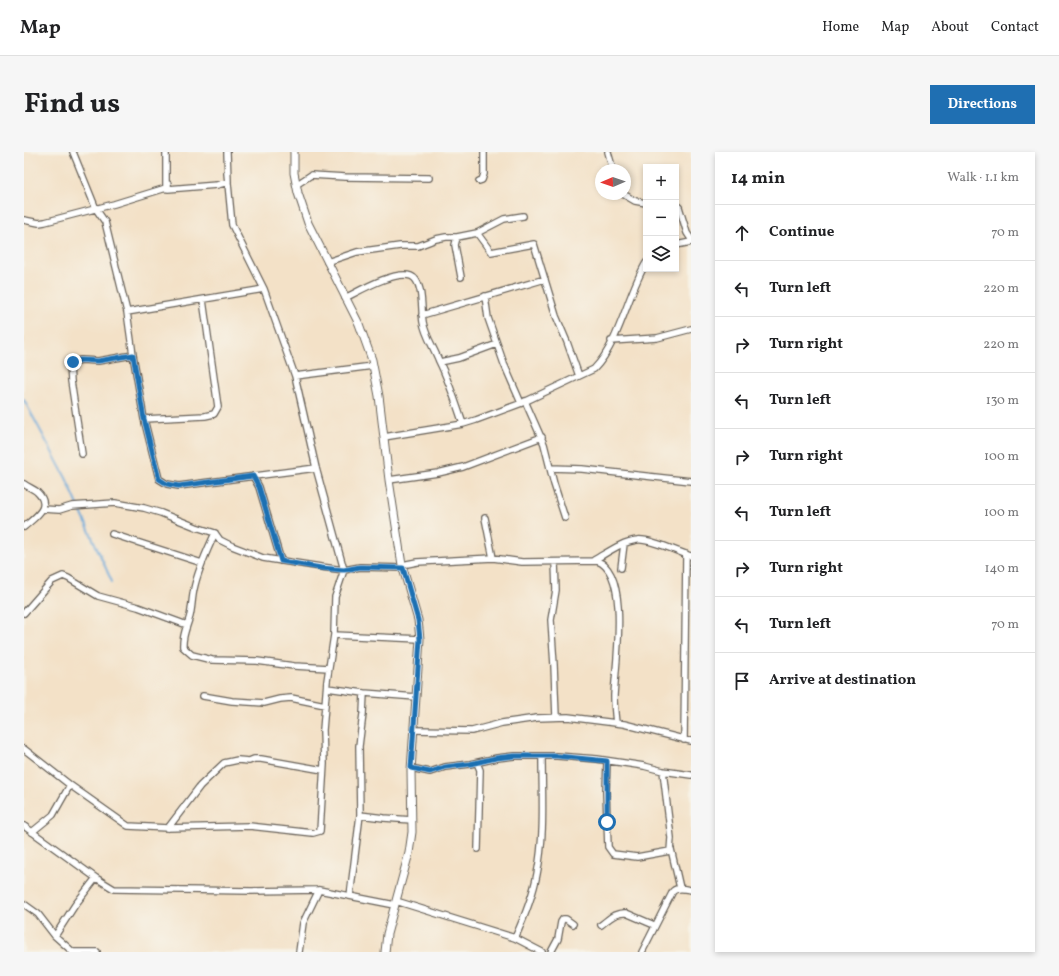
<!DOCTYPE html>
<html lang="en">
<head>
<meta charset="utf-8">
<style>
	:root { --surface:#fff; --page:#f6f6f6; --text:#202124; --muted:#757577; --line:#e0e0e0; --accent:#1f6fb2 }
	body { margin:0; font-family:Vollkorn,serif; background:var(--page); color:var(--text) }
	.controls { position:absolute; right:12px; top:12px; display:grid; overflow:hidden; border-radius:0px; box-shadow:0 2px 6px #0003 }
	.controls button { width:36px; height:36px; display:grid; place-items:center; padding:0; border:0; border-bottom:1px solid var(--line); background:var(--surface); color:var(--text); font:20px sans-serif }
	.compass { position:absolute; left:571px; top:12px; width:36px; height:36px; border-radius:50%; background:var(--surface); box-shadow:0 2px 6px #0003; rotate:268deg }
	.stop { position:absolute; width:12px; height:12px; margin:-9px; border:3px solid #1f6fb2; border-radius:50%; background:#fff }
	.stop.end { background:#1f6fb2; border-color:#fff; box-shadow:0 1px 4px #0008 }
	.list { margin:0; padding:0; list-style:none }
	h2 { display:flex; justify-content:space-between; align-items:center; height:52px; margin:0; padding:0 16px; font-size:17px }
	h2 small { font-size:13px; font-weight:400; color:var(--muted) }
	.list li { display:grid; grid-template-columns:26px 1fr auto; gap:12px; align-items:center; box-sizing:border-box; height:56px; padding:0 16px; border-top:1px solid var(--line) }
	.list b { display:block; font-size:15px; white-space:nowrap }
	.list em { font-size:13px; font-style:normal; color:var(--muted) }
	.icon { flex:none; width:22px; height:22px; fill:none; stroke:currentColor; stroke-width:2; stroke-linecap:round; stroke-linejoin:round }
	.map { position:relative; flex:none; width:667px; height:800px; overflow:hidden; border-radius:0px }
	header { display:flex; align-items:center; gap:24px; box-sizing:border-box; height:56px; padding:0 20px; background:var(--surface); border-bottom:1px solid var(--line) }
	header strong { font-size:19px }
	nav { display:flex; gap:22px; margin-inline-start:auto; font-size:14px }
	.intro { display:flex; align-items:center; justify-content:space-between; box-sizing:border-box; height:96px; padding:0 24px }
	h1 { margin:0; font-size:28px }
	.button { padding:10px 18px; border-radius:0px; background:var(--accent); color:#fff; font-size:14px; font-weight:700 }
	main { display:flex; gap:24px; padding:0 24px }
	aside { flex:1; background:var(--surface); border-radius:0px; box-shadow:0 2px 6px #0003 }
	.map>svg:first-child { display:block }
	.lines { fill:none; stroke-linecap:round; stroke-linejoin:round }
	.stream { stroke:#65a6d9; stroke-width:2 }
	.minor-casing { stroke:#676158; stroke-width:8 }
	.tertiary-casing { stroke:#676158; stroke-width:9 }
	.minor { stroke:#fff; stroke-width:5.5 }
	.tertiary { stroke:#fff; stroke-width:7 }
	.route { stroke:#1f6fb2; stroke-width:5 }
</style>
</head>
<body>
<header>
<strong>Map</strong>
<nav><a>Home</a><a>Map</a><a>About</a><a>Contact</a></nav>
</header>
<div class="intro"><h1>Find us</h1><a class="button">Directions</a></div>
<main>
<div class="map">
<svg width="667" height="800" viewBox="0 0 667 800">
	<rect width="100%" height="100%" fill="#f7f3e8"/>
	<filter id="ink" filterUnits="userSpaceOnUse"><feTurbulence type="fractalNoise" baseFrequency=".025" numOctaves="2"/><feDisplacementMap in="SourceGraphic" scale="8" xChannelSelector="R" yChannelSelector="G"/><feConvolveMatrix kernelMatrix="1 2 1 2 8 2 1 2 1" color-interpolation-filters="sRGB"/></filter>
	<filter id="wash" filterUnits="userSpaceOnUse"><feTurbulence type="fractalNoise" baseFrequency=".012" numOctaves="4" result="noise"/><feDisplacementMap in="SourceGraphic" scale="16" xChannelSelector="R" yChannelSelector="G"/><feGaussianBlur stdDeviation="0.9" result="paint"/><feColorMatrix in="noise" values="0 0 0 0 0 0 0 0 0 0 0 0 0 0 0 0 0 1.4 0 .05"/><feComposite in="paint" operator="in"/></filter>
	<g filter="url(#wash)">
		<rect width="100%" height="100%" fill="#f3e1c7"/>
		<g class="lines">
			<path class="stream" d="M 0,248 L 42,326 L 88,430"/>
		</g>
	</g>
	<g filter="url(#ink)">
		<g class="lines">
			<g class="minor-casing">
				<path id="minor" d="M 49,0 L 72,57 L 81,70 L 103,160 L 109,203 L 120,267 L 135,327 L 143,332 L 155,334 L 292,316
					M 584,0 L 589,18
					M 455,29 L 458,28 L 460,22 L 460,0
					M 144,32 L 144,37 L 193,33 L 204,30 L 203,0
					M 272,33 L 287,23 L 321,25 L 405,26
					M 599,42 L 611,49 L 622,51
					M 652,53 L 655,55 L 663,81 L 667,87
					M 0,68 L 15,71 L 21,70 L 90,52 L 142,36 L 142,0
					M 453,81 L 467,100 L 510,92 L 532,164 L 543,190 L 555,224
					M 433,85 L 431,93 L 437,125
					M 652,93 L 667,90
					M 303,110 L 333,100 L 376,94 L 394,94 L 412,87 L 422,85 L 433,85 L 453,81 L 480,67 L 499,64
					M 461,144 L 464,166 L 480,212 L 497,251
					M 321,146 C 335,139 371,118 387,124 C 400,129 397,159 399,170 C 401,183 410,196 415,209 C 425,229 432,251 439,272
					M 103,160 L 240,137
					M 398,163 L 521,127
					M 587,189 L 633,186 L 667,177
					M 416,210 L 435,206 L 473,192
					M 271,224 L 349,214
					M 501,249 L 520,292 L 530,332 L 541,366
					M 120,267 L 181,264 L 190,262 L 194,255 L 179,148
					M 360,285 L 439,272 L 452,268 L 498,251 L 570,217 C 596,190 603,143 622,111
					M 58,302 L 47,229 L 46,214 L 49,210 L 57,208 L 74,209 L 109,203
					M 526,316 L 558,317 L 667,329
					M 229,324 L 235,335 L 257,409
					M 365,328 L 414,321 L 439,315 L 518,285
					M 0,332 C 4,335 10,337 13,340 C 29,355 11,365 0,375
					M 19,357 L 35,358 L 48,354 L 91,351 L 120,356 L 137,361 L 172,375 L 191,381 L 196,388 L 208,394 L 239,406 L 297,415 L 320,418 L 336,415 L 379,416
					M 461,366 L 469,406
					M 191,381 C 183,399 174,417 170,437 C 168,446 168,455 166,464 C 163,475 158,483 159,495 L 168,503 L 188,508 L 233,509 L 270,514 L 305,516
					M 88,382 L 178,411
					M 570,408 C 583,401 597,390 613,388 C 625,386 654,400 667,404
					M 531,410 L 532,438 L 527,468 L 530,513 L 532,565
					M 378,413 L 393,410 L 469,406 L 498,410 L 573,409 C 607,420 591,516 590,544 C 590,553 591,562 592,571
					M 597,416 L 600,392
					M 0,461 L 28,429 L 39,424 L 44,426 L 74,444 L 114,455 L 163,473
					M 310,483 L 396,487
					M 303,536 L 340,541 L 392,545
					M 179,544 L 208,549 L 240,551 L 256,547 L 267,546 L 301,553
					M 390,578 L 448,579 L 478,571 L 513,566 L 544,565 L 600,572 L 667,589
					M 660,588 L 662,402
					M 0,597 L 46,633 L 104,674 L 144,676 L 225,674 L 289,681 L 296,679 L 300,612 L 299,578 L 303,529 L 310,483 L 311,445 L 320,418 L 292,316 L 271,224 L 240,137 L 208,73 L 203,21
					M 583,609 L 582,640 L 584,695 L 589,702 L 613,705 L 646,699 L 647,686 L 639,619
					M 453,611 L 456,618 L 454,697
					M 387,616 L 406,620 L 421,615 L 446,612 L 473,606 L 490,604 L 533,604 L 573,607 L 620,614 L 639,619 L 667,623
					M 336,663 L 360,666 L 388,668
					M 0,674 L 72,726 L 90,737 L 228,739 L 295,738 L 371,753
					M 144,676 L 176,634 L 200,611 L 214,608 L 225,609 L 230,607 L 237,607 L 299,618
					M 8,680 L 29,663 L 46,633
					M 647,697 L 656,736
					M 326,744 L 336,663 L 335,594 L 339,562 L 340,541
					M 372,749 L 491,786 L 518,800
					M 0,752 L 14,762 L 31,784 L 49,800
					M 577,773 C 585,767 591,760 602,761 L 630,773
					M 31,784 L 51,753 L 72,726
					M 491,786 C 500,766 509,744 513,722 C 521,683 518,644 518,605
					M 48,800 L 73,800
					M 275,800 L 279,771 L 295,738
					M 527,800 L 534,787 L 537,770 L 539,767 L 542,767 L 549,772
					M 618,800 L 649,739 C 654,735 661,737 667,738"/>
			</g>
			<g class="tertiary-casing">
				<path id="tertiary" d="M 270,0 L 270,21 L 274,41 L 284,71 L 335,172 L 348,208 L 355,244 L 365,328 L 378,413 L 394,468 L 396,487 L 387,618 L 388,680 L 385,701 L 363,782 L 361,800"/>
			</g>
			<use href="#minor" class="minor"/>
			<use href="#tertiary" class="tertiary"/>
		</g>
	</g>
	<g class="lines" filter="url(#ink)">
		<path class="route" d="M 49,210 L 57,208 L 74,209 L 109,203 L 120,267 L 135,327 L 143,332 L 155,334 L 229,324 L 235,335 L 257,409 L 297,416 L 320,418 L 336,415 L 379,416 L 394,468 L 396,487 L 387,616 L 406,620 L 421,615 L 446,612 L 472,606 L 490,604 L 533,604 L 583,609 L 583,670"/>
	</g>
</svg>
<div class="controls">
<button>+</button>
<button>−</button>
<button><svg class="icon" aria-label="layers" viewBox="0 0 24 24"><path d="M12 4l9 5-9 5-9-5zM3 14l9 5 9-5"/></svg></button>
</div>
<svg class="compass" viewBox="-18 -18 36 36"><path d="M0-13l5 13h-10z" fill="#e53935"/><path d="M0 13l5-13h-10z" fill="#757577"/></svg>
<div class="stop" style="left:583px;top:670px"></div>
<div class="stop end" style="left:49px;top:210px"></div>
</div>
<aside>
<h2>14 min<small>Walk · 1.1 km</small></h2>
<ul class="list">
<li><svg class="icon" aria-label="ahead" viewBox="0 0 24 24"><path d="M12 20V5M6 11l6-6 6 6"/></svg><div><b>Continue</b></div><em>70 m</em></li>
<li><svg class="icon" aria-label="left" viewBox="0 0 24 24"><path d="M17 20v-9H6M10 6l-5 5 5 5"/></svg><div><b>Turn left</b></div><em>220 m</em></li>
<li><svg class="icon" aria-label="right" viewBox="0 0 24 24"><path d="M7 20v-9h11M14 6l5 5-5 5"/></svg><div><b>Turn right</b></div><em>220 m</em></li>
<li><svg class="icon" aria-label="left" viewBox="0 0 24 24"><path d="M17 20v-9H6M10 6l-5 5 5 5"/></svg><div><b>Turn left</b></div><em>130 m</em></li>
<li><svg class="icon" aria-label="right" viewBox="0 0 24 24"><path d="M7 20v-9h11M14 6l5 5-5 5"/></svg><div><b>Turn right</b></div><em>100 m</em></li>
<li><svg class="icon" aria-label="left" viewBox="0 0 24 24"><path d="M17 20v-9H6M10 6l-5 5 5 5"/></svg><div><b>Turn left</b></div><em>100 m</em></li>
<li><svg class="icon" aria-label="right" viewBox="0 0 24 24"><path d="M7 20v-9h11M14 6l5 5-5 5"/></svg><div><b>Turn right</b></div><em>140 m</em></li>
<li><svg class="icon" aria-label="left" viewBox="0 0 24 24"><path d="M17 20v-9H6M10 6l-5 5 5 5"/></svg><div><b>Turn left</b></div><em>70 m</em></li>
<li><svg class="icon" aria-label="arrive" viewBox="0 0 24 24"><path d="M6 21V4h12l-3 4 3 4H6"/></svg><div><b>Arrive at destination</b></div></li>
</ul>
</aside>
</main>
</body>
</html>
